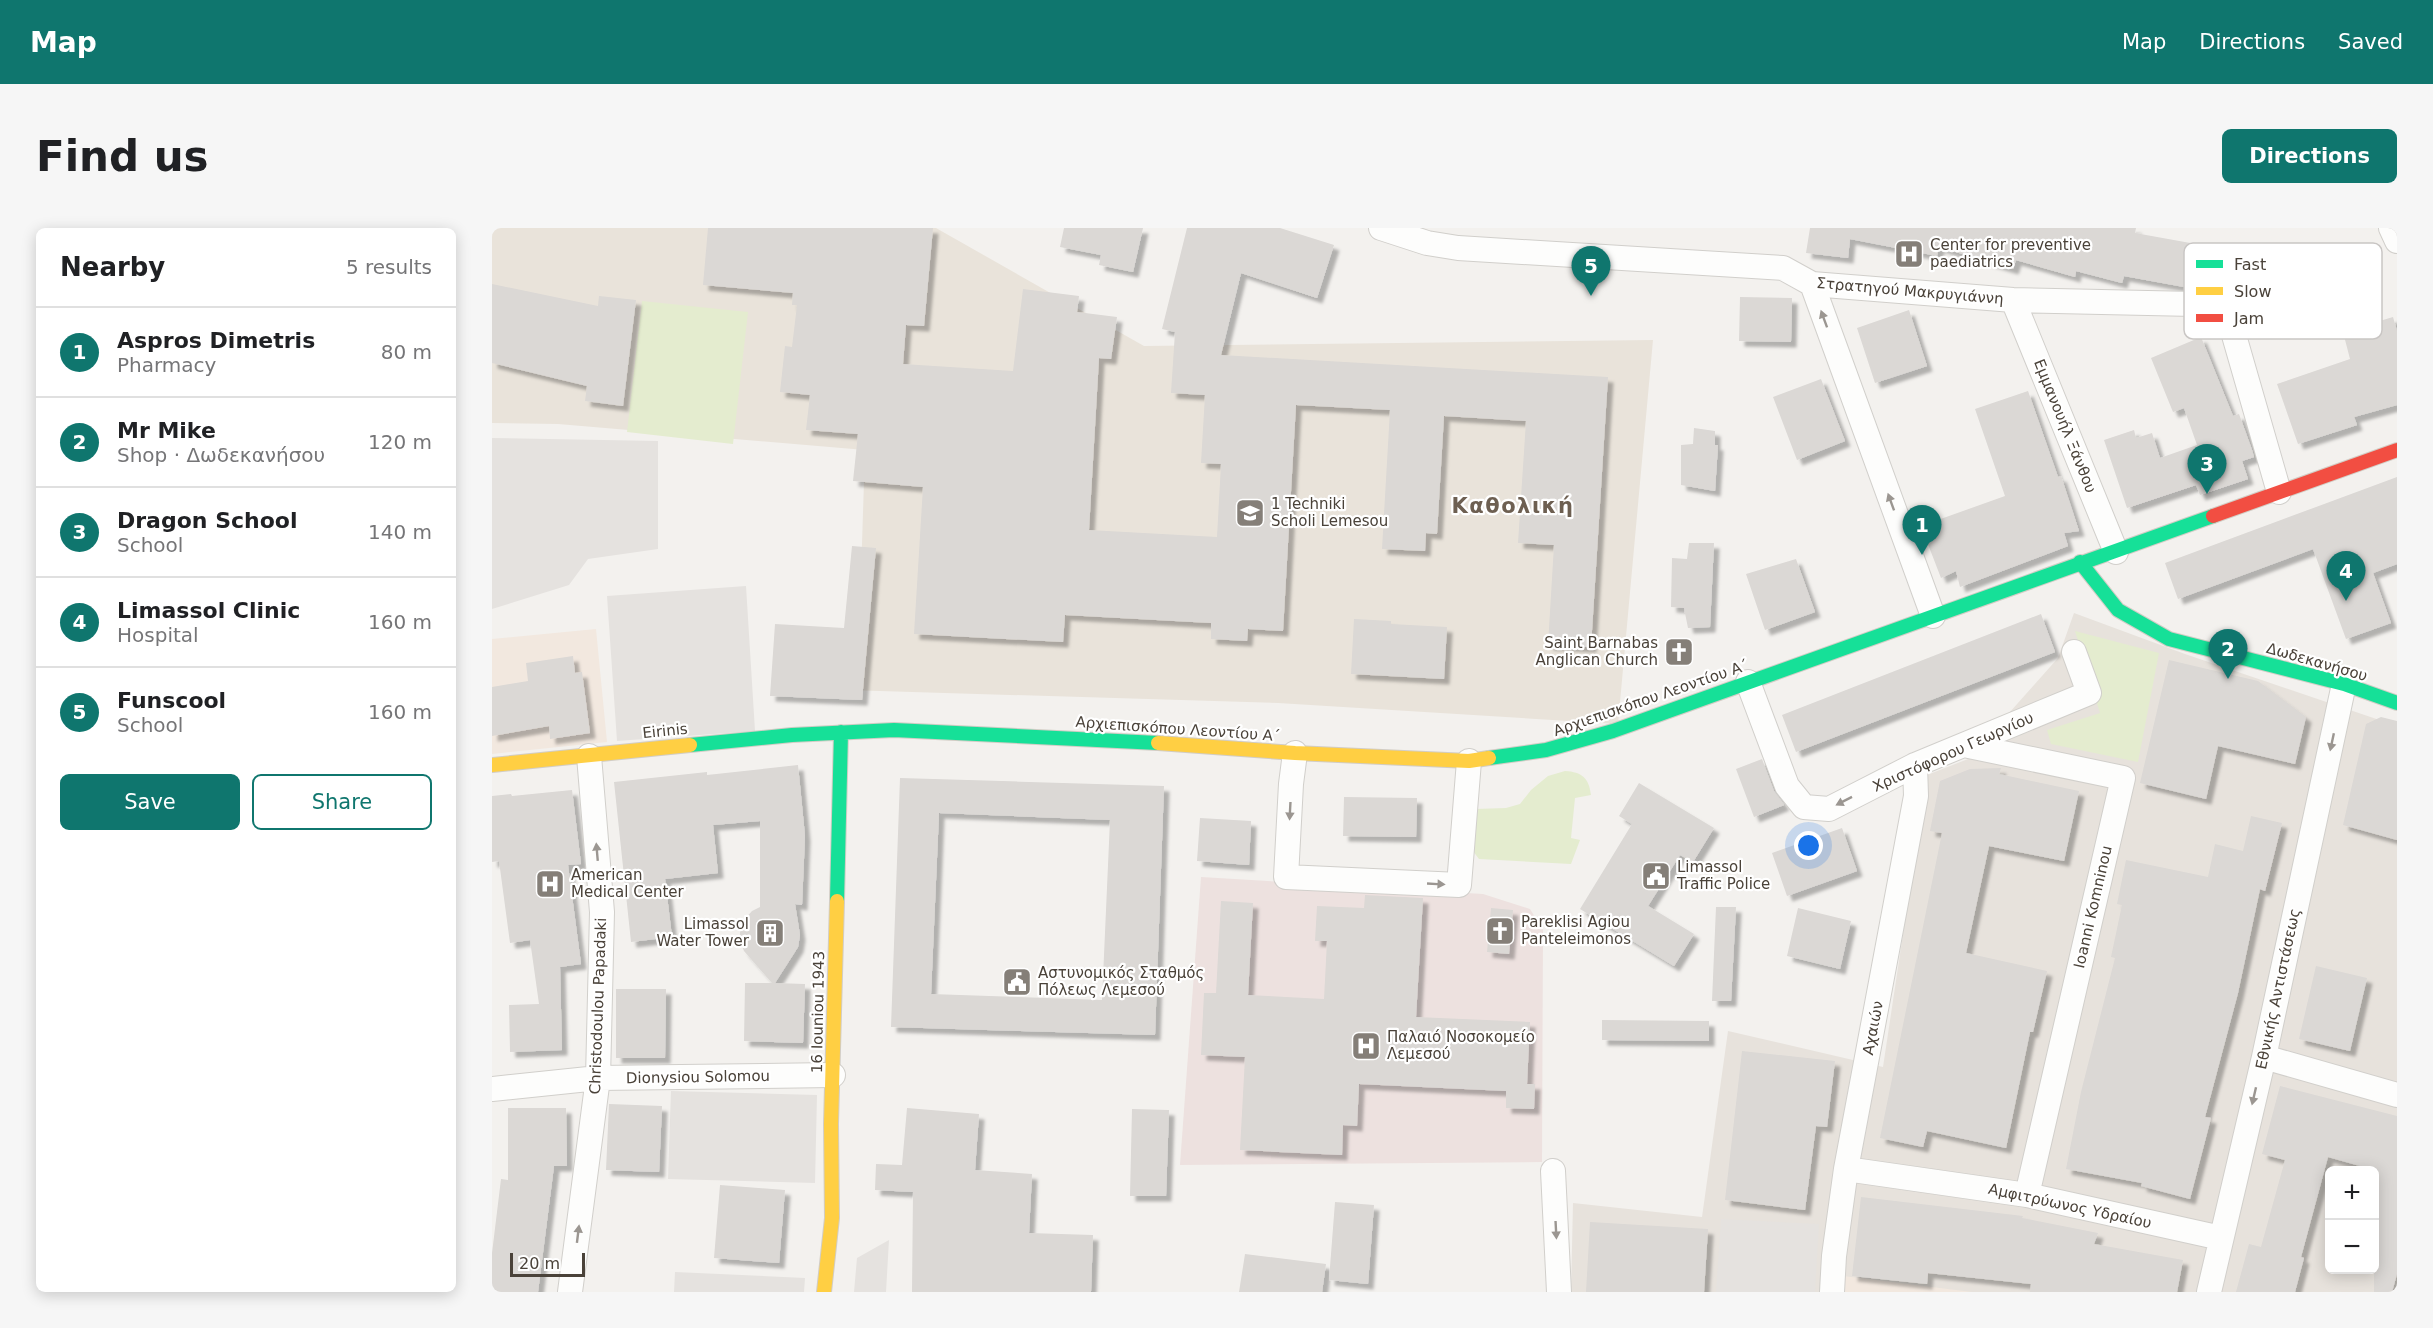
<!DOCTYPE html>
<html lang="en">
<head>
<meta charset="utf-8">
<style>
	:root { --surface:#fff; --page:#f6f6f6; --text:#202124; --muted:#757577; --line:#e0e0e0; --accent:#0f766e }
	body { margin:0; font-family:"DejaVu Sans",sans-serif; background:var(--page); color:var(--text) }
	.controls { position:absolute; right:18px; bottom:18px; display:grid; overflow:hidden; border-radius:9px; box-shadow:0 3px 15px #0003 }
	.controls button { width:54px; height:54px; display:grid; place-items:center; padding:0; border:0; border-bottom:2px solid var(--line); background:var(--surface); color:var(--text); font:30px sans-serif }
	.scale { position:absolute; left:18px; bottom:15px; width:75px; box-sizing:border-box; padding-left:6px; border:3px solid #4a4239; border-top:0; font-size:16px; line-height:21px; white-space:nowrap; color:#4a4239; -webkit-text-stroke:4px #fff; paint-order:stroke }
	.you { position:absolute; left:1317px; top:618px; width:21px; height:21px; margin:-15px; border:4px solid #fff; border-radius:50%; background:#1a73e8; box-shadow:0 0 0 9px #1a73e833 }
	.badge { display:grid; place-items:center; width:39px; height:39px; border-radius:50%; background:var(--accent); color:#fff; font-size:20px; font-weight:700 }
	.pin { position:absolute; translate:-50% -50px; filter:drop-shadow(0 2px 3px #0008) }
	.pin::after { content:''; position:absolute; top:32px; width:21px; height:18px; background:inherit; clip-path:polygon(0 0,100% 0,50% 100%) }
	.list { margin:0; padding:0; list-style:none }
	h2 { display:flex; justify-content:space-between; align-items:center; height:78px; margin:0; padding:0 24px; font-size:26px }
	h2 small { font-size:20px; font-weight:400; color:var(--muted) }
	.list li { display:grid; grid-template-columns:39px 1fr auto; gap:18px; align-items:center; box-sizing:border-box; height:90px; padding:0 24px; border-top:2px solid var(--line) }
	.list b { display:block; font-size:22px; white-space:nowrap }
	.list p { margin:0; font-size:20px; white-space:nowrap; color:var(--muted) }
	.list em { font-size:20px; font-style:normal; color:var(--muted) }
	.actions { display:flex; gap:12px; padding:18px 24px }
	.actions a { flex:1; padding:14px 0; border:2px solid var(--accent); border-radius:9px; text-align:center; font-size:21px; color:var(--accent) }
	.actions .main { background:var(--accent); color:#fff }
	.map { position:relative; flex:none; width:1905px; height:1064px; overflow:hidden; border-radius:9px }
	header { display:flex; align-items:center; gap:36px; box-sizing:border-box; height:84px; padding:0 30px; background:var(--accent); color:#fff }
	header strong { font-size:28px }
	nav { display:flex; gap:33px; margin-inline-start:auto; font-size:21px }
	.intro { display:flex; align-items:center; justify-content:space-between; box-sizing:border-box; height:144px; padding:0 36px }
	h1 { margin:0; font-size:42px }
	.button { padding:15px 27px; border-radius:9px; background:var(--accent); color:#fff; font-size:21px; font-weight:700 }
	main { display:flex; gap:36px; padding:0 36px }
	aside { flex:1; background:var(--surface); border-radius:9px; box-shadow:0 3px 15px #0003 }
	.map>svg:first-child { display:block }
	.residential { fill:#e7e2dc; fill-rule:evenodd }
	.commercial { fill:#f2e8df }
	.education { fill:#e9e3da }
	.medical { fill:#ede1df }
	.green { fill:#e4eccf }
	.parking { fill:#e5e2df }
	.building { fill:#dbd8d5; fill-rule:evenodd; filter:url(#shadow) }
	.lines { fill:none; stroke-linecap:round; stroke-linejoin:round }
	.street-casing { stroke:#d1cfcb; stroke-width:26 }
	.fast-casing { stroke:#d2cdc5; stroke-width:16 }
	.slow-casing { stroke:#d2cdc5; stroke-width:16 }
	.jam-casing { stroke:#d2cdc5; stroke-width:16 }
	.street { stroke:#fdfdfc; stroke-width:24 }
	.fast { stroke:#16e098; stroke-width:14 }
	.slow { stroke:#ffcf43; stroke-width:14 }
	.jam { stroke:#f24e42; stroke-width:14 }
	.oneway { fill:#9b9691 }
	.labels { text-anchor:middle; stroke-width:4.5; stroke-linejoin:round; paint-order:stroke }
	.poi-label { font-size:15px; fill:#4a4239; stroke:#fff; text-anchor:start }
	.street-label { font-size:15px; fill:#4a4239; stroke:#fff }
	.district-label { font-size:21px; font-weight:bold; letter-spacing:1.5px; fill:#6d5f51; stroke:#fff }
	.key { fill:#fff; stroke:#c9c6c4; stroke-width:1.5 }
	.key-label { font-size:16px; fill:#4a4239 }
</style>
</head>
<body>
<header>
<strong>Map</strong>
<nav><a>Map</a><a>Directions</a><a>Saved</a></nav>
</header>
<div class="intro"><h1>Find us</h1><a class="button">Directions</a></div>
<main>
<aside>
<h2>Nearby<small>5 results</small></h2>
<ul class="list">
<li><span class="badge">1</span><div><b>Aspros Dimetris</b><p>Pharmacy</p></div><em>80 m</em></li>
<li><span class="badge">2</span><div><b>Mr Mike</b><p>Shop · Δωδεκανήσου</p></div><em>120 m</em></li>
<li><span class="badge">3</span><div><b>Dragon School</b><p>School</p></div><em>140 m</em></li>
<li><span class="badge">4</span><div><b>Limassol Clinic</b><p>Hospital</p></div><em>160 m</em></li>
<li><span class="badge">5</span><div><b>Funscool</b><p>School</p></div><em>160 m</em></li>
</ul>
<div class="actions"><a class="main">Save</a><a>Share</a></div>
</aside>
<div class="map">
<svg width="1905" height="1064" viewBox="0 0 1905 1064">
	<defs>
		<filter id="shadow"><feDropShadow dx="5.5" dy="5.5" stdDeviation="1.5" flood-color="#0004"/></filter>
	</defs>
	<rect width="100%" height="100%" fill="#f3f1ee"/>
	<path class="residential" d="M 1582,385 L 1693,426 L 1905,498 L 1905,1064 L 1079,1064 L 1081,975 L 1210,989 L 1236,803 L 1391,839 L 1435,547 L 1476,531 L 1566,430 ZM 1838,942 L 1882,942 L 1882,1042 L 1838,1042 Z"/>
	<path class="commercial" d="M 104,401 L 115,514 L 0,526 L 0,411 Z
		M 1351,1048 L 1480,1064 L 1349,1064 Z"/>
	<path class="education" d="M 0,0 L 444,0 L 652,118 L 1161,112 L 1126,496 L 786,475 L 355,462 L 369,347 L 373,222 L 66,196 L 0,195 Z"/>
	<path class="medical" d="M 709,649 L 991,666 L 1038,681 L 1051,702 L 1050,934 L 688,937 Z"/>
	<path class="green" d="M 150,73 L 256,84 L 241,216 L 135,204 Z
		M 1583,403 L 1667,425 L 1646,534 L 1559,516 L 1555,502 L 1608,485 Z
		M 1073,543 C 1090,544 1097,550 1099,567 L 1083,570 L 1079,610 L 1088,612 L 1079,636 L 987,631 L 978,619 L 983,581 L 1014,580 L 1028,576 L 1039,562 L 1056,548 Z"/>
	<path class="parking" d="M 0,210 L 166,213 L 166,321 L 96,331 L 77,357 L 0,381 Z
		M 254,358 L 263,503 L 125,513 L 115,368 Z
		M 179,863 L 325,867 L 323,955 L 176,951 Z
		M 1229,991 L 1327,996 L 1323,1064 L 1224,1064 Z
		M 397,1012 L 394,1064 L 362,1064 L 365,1030 Z
		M 183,1044 L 313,1050 L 312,1064 L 182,1064 Z"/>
	<path class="building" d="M 216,0 L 441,0 L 432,98 L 414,97 L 411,136 L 521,143 L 531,61 L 587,68 L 585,84 L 625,89 L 619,131 L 607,130 L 597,302 L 725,309 L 729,236 L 709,235 L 713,167 L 679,165 L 683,104 L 670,101 L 695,0 L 788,0 L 842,17 L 825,70 L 749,45 L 729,127 L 1116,149 L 1099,419 L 1056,417 L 1062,317 L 1026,315 L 1034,193 L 952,188 L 945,306 L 934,305 L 933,323 L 890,321 L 898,182 L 804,177 L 791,403 L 756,401 L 755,413 L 719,411 L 719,395 L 573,387 L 571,414 L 422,406 L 431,259 L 361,253 L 366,206 L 314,202 L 318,167 L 288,164 L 293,118 L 300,119 L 305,77 L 300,77 L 301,65 L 211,57 Z
		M 572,0 L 651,0 L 641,44 L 607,37 L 609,27 L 568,19 Z
		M 1318,0 L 1644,0 L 1643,5 L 1737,22 L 1734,38 L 1828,32 L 1832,98 L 1756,103 L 1752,70 L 1632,48 L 1630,55 L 1584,43 L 1583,49 L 1524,32 L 1521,41 L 1447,19 L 1445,28 L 1358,11 L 1356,30 L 1314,25 Z
		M 0,56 L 106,78 L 107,68 L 144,72 L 131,178 L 93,173 L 95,158 L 0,135 Z
		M 1248,69 L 1300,70 L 1299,114 L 1247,113 Z
		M 1417,82 L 1435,138 L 1383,155 L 1365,100 Z
		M 1901,89 L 1905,103 L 1905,177 L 1862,189 L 1865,197 L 1806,216 L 1785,156 L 1858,131 L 1851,104 Z
		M 1709,109 L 1741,188 L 1747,186 L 1760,222 L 1762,229 L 1750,233 L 1756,251 L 1708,267 L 1704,257 L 1635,280 L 1612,212 L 1642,202 L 1644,210 L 1660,205 L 1668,230 L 1705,217 L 1692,180 L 1681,184 L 1659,130 Z
		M 1329,151 L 1353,213 L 1305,232 L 1281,169 Z
		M 1536,163 L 1566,249 L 1569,248 L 1587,303 L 1572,305 L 1576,318 L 1468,359 L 1464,343 L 1449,350 L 1429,298 L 1513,268 L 1483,181 Z
		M 1202,200 L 1223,203 L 1223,217 L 1226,217 L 1223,263 L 1189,257 L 1189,217 L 1201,216 Z
		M 1905,249 L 1905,336 L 1881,345 L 1899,395 L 1854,411 L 1821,321 L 1686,371 L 1673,335 Z
		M 1197,315 L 1222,315 L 1218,399 L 1196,400 L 1192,380 L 1179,379 L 1180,330 L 1195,331 Z
		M 360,318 L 384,320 L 370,472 L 278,468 L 283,396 L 352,400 Z
		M 1304,331 L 1323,384 L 1273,402 L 1254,346 Z
		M 1549,386 L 1563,424 L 1304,524 L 1290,487 Z
		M 862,391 L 899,393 L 899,396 L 955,399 L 952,451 L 859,446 Z
		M 81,428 L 83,445 L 90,444 L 98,505 L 58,511 L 57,498 L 0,508 L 0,459 L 36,453 L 34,435 Z
		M 1677,432 L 1766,453 L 1814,489 L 1803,536 L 1726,518 L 1714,571 L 1648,555 Z
		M 1889,489 L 1905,493 L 1905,612 L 1851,597 L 1874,496 Z
		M 1270,531 L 1282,563 L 1292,577 L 1262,589 L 1244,541 Z
		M 306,537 L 313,608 L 310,677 L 303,676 L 308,707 L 306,719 L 283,755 L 313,756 L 311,815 L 252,813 L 253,755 L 280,755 L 252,723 L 248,713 L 248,702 L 252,692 L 260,683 L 268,679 L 268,593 L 221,597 L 226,645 L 173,651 L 180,709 L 139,714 L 122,554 L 215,544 L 215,547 Z
		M 1509,540 L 1507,546 L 1587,563 L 1572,633 L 1497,618 L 1474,725 L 1555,743 L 1541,804 L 1538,804 L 1514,920 L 1435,903 L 1431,919 L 1388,910 L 1450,605 L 1438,603 L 1448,553 L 1478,541 Z
		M 408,550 L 672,558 L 663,807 L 399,799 ZM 447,585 L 618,592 L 610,772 L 439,766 Z
		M 1147,555 L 1222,600 L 1201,634 L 1188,627 L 1156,678 L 1202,706 L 1182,738 L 1088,681 L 1140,596 L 1127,588 Z
		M 80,562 L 89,636 L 76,637 L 89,736 L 68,739 L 70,822 L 18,824 L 17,777 L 47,776 L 38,712 L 18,715 L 7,633 L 0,634 L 0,568 L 19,566 L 20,568 Z
		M 852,569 L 925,570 L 924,609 L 851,608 Z
		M 1759,588 L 1790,595 L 1773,663 L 1768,661 L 1746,765 L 1713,889 L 1719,890 L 1698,971 L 1649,958 L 1650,955 L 1574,941 L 1589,864 L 1623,730 L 1619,729 L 1630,677 L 1625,676 L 1634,632 L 1716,649 L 1723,616 L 1751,623 Z
		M 708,590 L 759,593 L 757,637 L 705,633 Z
		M 1350,600 L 1365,643 L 1295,668 L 1280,625 Z
		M 873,667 L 931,670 L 924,789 L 1038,794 L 1035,856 L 1043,856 L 1042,881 L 1014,880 L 1014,863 L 867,856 L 865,898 L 851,897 L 850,927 L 748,922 L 753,829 L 709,827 L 712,765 L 724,765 L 729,673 L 761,675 L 756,767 L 832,771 L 835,713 L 823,713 L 825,678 L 872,680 Z
		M 1224,679 L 1244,679 L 1239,773 L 1220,773 Z
		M 999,680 L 1021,682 L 1017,726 L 995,724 Z
		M 1306,680 L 1359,693 L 1348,741 L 1295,728 Z
		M 1824,738 L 1875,750 L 1858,823 L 1807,811 Z
		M 124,761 L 174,761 L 173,830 L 124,830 Z
		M 1110,792 L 1217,793 L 1217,813 L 1110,812 Z
		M 1250,823 L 1343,833 L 1335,899 L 1324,898 L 1313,982 L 1233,972 Z
		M 1788,858 L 1905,888 L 1905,1046 L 1900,1064 L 1882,1064 L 1882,942 L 1836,929 L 1809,1029 L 1812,1030 L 1803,1064 L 1744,1064 L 1757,1016 L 1769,1019 L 1793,932 L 1770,926 Z
		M 117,876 L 170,878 L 167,944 L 114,942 Z
		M 16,880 L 74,880 L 75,938 L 62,938 L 46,1064 L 0,1064 L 0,1025 L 9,951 L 16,952 Z
		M 415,880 L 487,886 L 483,942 L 540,946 L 537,1005 L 601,1007 L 599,1064 L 420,1064 L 421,964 L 383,962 L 384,936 L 410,937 Z
		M 640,881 L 677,882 L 674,968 L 638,968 Z
		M 228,957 L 293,962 L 287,1035 L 222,1030 Z
		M 1369,969 L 1531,988 L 1530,990 L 1606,1005 L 1602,1016 L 1691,1032 L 1685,1064 L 1538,1064 L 1539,1056 L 1436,1045 L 1435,1056 L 1360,1048 Z
		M 843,974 L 882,977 L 876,1056 L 837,1052 Z
		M 1098,994 L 1216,1001 L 1212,1064 L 1094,1064 Z
		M 753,1026 L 834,1036 L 830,1064 L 747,1064 Z"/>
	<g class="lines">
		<g class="street-casing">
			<path id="street" d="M 889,0 L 935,15 L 966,20 L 1291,40 L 1320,56 L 1521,72 L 1702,76 C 1717,80 1729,84 1739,97 L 1787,264
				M 1899,0 L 1905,13
				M 1320,56 L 1441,388
				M 1521,72 L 1624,324
				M 1256,454 L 1295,558 L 1312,579 L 1337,581 L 1423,537 L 1597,465 L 1582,424
				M 1472,517 L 1631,550 L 1535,967
				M 803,525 L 799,556 L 794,649 L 967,657 L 977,533
				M 1772,829 L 1905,867
				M 0,861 L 106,850 L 341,847
				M 1354,941 L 1535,967 L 1729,1010
				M 1061,943 L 1067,1064
				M 78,1064 L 106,850 L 110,684 L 97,528
				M 1340,1064 L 1342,1028 L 1354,941 L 1424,568 L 1423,537
				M 1717,1064 L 1772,829 L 1852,456"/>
		</g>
		<g class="fast-casing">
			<path id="fast" d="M 1588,334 L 1626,382 L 1677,411 L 1852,456 L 1905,475
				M 198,517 L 300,507 L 402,502 L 666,515
				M 997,530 L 1054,522 L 1121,503 L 1721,288
				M 345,673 L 349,504"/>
		</g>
		<g class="slow-casing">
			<path id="slow" d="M 666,515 L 803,525 L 977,533 L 997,530
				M 0,537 L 198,517
				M 332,1064 L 340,990 L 339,896 L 345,673"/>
		</g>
		<g class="jam-casing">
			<path id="jam" d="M 1721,288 L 1905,222"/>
		</g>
		<use href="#street" class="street"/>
		<use href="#fast" class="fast"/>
		<use href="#slow" class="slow"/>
		<use href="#jam" class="jam"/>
	</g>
	<defs><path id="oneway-solid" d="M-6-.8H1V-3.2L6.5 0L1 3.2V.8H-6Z" transform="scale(1.5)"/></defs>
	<g class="oneway">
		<use href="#oneway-solid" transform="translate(1332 91) rotate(-110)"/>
		<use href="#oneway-solid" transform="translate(1399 274) rotate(-110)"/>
		<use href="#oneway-solid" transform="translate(1840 514) rotate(102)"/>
		<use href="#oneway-solid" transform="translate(1352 573) rotate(153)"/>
		<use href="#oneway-solid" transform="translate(798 583) rotate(93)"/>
		<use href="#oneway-solid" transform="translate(105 624) rotate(-95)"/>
		<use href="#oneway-solid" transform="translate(944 656) rotate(3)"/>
		<use href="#oneway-solid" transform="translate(1762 868) rotate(103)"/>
		<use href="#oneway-solid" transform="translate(1064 1002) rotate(87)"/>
		<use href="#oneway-solid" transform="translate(86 1006) rotate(-83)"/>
	</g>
	<defs>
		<g id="hospital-square" transform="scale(1.5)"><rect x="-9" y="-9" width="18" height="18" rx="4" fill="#857f78" stroke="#fff"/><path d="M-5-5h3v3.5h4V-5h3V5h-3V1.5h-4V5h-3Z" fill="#fff"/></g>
		<g id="school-square" transform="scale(1.5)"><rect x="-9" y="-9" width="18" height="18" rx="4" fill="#857f78" stroke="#fff"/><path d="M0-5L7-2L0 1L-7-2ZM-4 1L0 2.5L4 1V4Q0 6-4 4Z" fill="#fff"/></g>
		<g id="church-square" transform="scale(1.5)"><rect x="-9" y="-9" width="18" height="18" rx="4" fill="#857f78" stroke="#fff"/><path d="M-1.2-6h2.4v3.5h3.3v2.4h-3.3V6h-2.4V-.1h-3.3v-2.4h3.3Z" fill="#fff"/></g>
		<g id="civic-square" transform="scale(1.5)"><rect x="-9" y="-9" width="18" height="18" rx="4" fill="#857f78" stroke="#fff"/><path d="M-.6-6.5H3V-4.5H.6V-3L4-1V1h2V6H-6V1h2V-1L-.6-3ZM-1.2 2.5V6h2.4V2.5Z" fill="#fff"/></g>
		<g id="building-square" transform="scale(1.5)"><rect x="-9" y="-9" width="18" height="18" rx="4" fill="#857f78" stroke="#fff"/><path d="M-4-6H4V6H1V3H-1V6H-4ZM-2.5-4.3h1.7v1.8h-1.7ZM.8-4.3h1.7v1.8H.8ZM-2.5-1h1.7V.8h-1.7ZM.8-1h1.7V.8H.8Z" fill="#fff"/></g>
	</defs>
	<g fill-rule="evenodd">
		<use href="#hospital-square" x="1417" y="26"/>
		<use href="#school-square" x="758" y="285"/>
		<use href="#church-square" x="1187" y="424"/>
		<use href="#civic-square" x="1164" y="648"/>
		<use href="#hospital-square" x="58" y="656"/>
		<use href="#church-square" x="1008" y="703"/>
		<use href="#building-square" x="278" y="705"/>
		<use href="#civic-square" x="525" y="754"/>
		<use href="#hospital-square" x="874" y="818"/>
	</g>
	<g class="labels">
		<g class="poi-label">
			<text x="1438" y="22">Center for preventive<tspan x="1438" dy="17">paediatrics</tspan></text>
			<text x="779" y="281">1 Techniki<tspan x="779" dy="17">Scholi Lemesou</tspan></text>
			<text x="1166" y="420" text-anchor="end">Saint Barnabas<tspan x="1166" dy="17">Anglican Church</tspan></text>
			<text x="1185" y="644">Limassol<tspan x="1185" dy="17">Traffic Police</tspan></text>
			<text x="79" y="652">American<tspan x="79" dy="17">Medical Center</tspan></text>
			<text x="1029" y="699">Pareklisi Agiou<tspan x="1029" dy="17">Panteleimonos</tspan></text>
			<text x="257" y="701" text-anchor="end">Limassol<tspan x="257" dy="17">Water Tower</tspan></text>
			<text x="546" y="750">Αστυνομικός Σταθμός<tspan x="546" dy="17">Πόλεως Λεμεσού</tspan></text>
			<text x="895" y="814">Παλαιό Νοσοκομείο<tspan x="895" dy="17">Λεμεσού</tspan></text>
		</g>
		<g class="street-label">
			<text transform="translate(1418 63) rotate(5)" y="5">Στρατηγού Μακρυγιάννη</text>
			<text transform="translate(1573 198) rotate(68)" y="5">Εμμανουήλ Ξάνθου</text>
			<text transform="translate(1825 434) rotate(16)" y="5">Δωδεκανήσου</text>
			<text transform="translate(1159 470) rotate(-19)" y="5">Αρχιεπισκόπου Λεοντίου Α΄</text>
			<text transform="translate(686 501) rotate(4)" y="5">Αρχιεπισκόπου Λεοντίου Α΄</text>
			<text transform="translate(173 503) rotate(-6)" y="5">Eirinis</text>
			<text transform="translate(1461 524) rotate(-24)" y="5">Χριστόφορου Γεωργίου</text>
			<text transform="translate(1601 679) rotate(-77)" y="5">Ioanni Komninou</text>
			<text transform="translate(1786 761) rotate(-78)" y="5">Εθνικής Αντιστάσεως</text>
			<text transform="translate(106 778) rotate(-88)" y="5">Christodoulou Papadaki</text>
			<text transform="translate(326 784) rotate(-89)" y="5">16 Iouniou 1943</text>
			<text transform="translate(1381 800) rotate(-79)" y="5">Αχαιών</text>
			<text transform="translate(206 849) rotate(-1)" y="5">Dionysiou Solomou</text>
			<text transform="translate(1578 978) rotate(12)" y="5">Αμφιτρύωνος Υδραίου</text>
		</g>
		<g class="district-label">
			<text x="1021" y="285">Καθολική</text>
		</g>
	</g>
	<rect x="1692" y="15" width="198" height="96" rx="9" class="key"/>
	<rect x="1704" y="32" width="27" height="8" fill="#16e098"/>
	<rect x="1704" y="59" width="27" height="8" fill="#ffcf43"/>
	<rect x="1704" y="86" width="27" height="8" fill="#f24e42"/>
	<g class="key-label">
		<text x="1742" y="42">Fast</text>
		<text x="1742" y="69">Slow</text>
		<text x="1742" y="96">Jam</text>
	</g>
</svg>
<div class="controls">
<button>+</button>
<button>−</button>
</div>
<div class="scale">20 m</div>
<div class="you"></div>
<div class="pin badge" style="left:1430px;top:327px">1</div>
<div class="pin badge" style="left:1736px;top:451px">2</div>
<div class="pin badge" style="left:1715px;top:266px">3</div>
<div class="pin badge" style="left:1854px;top:373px">4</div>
<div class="pin badge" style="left:1099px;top:68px">5</div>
</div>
</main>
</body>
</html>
